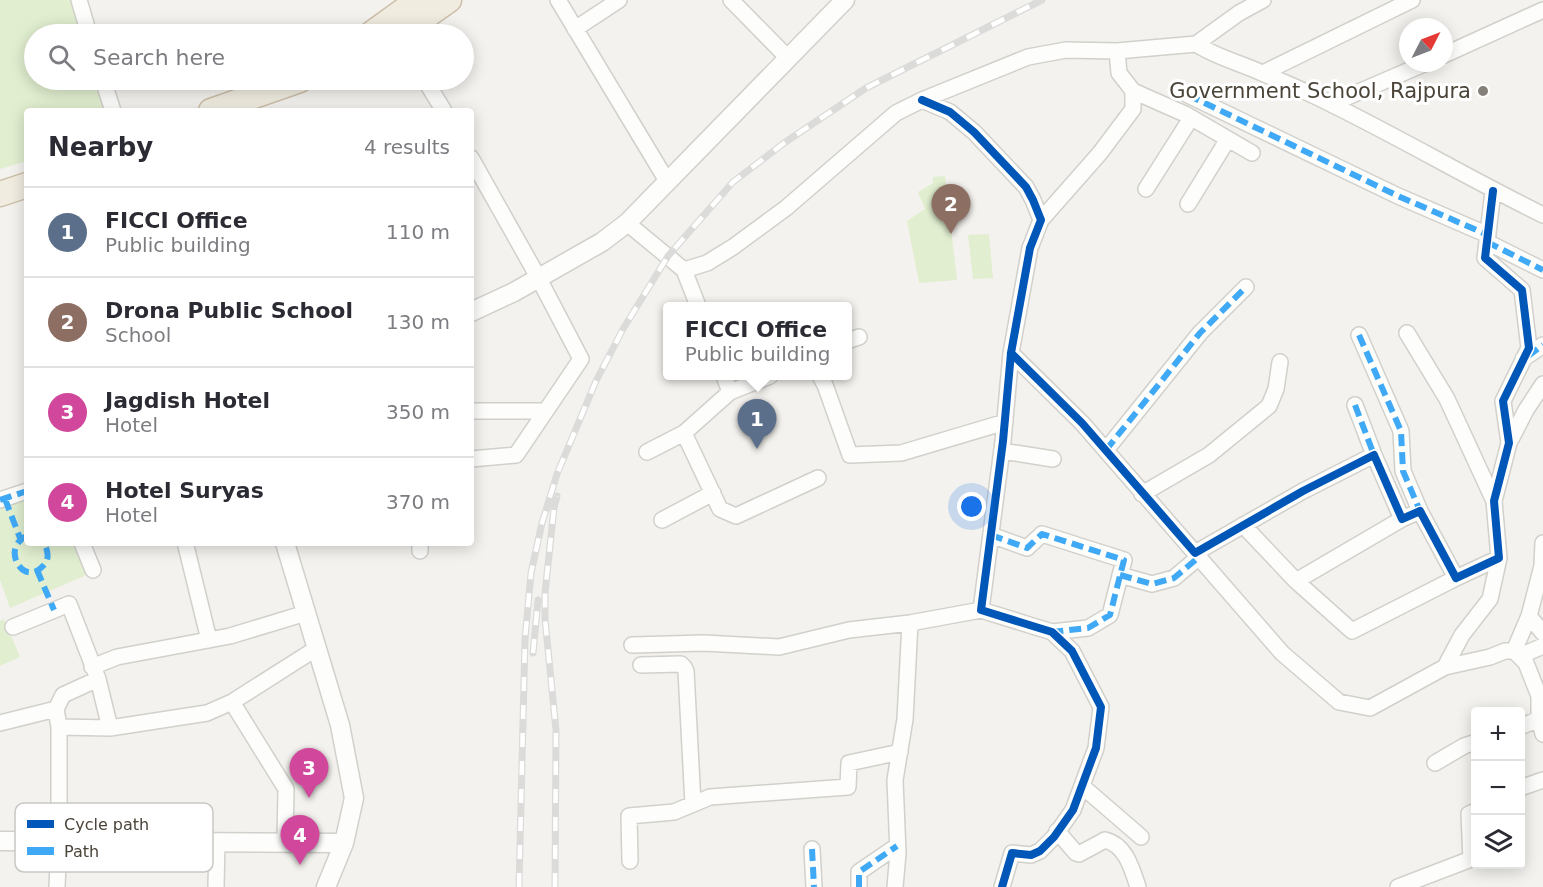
<!DOCTYPE html>
<html lang="en">
<head>
<meta charset="utf-8">
<style>
	:root { --surface:#fff; --page:#f2f2f3; --text:#2b2b33; --muted:#7c7c81; --line:#e1e1e2; --accent:#868178 }
	body { margin:0; font-family:"DejaVu Sans",sans-serif; background:var(--page); color:var(--text) }
	.controls { position:absolute; right:18px; bottom:18px; display:grid; overflow:hidden; border-radius:6px; box-shadow:0 3px 15px #0003 }
	.controls button { width:54px; height:54px; display:grid; place-items:center; padding:0; border:0; border-bottom:2px solid var(--line); background:var(--surface); color:var(--text); font:30px sans-serif }
	.compass { position:absolute; left:1399px; top:18px; width:54px; height:54px; border-radius:50%; background:var(--surface); box-shadow:0 3px 15px #0003; rotate:48deg }
	.you { position:absolute; left:972px; top:507px; width:21px; height:21px; margin:-15px; border:4px solid #fff; border-radius:50%; background:#1a73e8; box-shadow:0 0 0 9px #1a73e833 }
	.badge { display:grid; place-items:center; width:39px; height:39px; border-radius:50%; background:var(--accent); color:#fff; font-size:20px; font-weight:700 }
	.pin { position:absolute; translate:-50% -50px; filter:drop-shadow(0 2px 3px #0008) }
	.pin::after { content:''; position:absolute; top:32px; width:21px; height:18px; background:inherit; clip-path:polygon(0 0,100% 0,50% 100%) }
	.popup { position:absolute; left:663px; top:302px; width:189px; height:78px; box-sizing:border-box; display:grid; place-content:center; border-radius:6px; background:var(--surface); filter:drop-shadow(0 2px 4px #0005); font-size:20px; white-space:nowrap; color:var(--muted) }
	.popup b { font-size:22px; color:var(--text) }
	.popup::after { content:''; position:absolute; left:50%; top:100%; margin-left:-12px; border:12px solid transparent; border-top-color:var(--surface) }
	.list { margin:0; padding:0; list-style:none }
	h2 { display:flex; justify-content:space-between; align-items:center; height:78px; margin:0; padding:0 24px; font-size:26px }
	h2 small { font-size:20px; font-weight:400; color:var(--muted) }
	.list li { display:grid; grid-template-columns:39px 1fr auto; gap:18px; align-items:center; box-sizing:border-box; height:90px; padding:0 24px; border-top:2px solid var(--line) }
	.list b { display:block; font-size:22px; white-space:nowrap }
	.list p { margin:0; font-size:20px; white-space:nowrap; color:var(--muted) }
	.list em { font-size:20px; font-style:normal; color:var(--muted) }
	.icon { flex:none; width:33px; height:33px; fill:none; stroke:currentColor; stroke-width:2; stroke-linecap:round; stroke-linejoin:round }
	.map { position:relative; flex:none; width:1543px; height:887px; overflow:hidden }
	.search { position:absolute; background:var(--surface); box-shadow:0 3px 15px #0003; left:24px; top:24px; width:450px; height:66px; display:flex; align-items:center; gap:15px; box-sizing:border-box; padding:0 21px; border-radius:33px; color:var(--muted); font-size:22px }
	.panel { position:absolute; background:var(--surface); box-shadow:0 3px 15px #0003; left:24px; top:108px; width:450px; height:438px; border-radius:6px }
	.map>svg:first-child { display:block }
	.green { fill:#e1eecf }
	.lines { fill:none; stroke-linecap:round; stroke-linejoin:round }
	.minor-casing { stroke:#d2d0cb; stroke-width:18 }
	.tertiary-casing { stroke:#d2d0cb; stroke-width:21 }
	.trunk-casing { stroke:#ccbfa9; stroke-width:27 }
	.minor { stroke:#fdfdfc; stroke-width:15 }
	.tertiary { stroke:#fdfdfc; stroke-width:18 }
	.trunk { stroke:#f0ece0; stroke-width:24 }
	.rail-casing { stroke:#dbdbda; stroke-width:7 }
	.rail { stroke:#fff; stroke-width:4.5; stroke-dasharray:14; stroke-linecap:butt }
	.quiet { stroke:#3fa9f5; stroke-width:6; stroke-dasharray:12 6; stroke-linecap:butt }
	.cycleway-casing { stroke:#fff; stroke-width:11 }
	.cycleway { stroke:#0057b8; stroke-width:8 }
	.poi-dot { fill:#868178; stroke:#fff; stroke-width:2 }
	.labels { text-anchor:middle; stroke-width:6; stroke-linejoin:round; paint-order:stroke }
	.poi-label { font-size:21px; fill:#4b4439; stroke:#fff; text-anchor:end }
	.key { fill:#fff; stroke:#c9c7c4; stroke-width:1.5 }
	.key-label { font-size:16px; fill:#4b4439 }
</style>
</head>
<body>
<div class="map">
<svg width="1543" height="887" viewBox="0 0 1543 887">
	<rect width="100%" height="100%" fill="#f4f2ee"/>
	<path class="green" d="M 0,0 L 72,0 L 83,34 L 34,34 L 34,80 L 96,80 L 105,111 L 27,111 L 27,161 L 0,169 Z
		M 945,176 L 957,280 L 919,283 L 907,221 L 925,209 L 918,192 L 933,183 L 933,177 Z
		M 989,234 L 993,278 L 973,279 L 968,235 Z
		M 27,497 L 27,543 L 77,543 L 91,573 L 10,608 L 0,580 L 0,508 Z
		M 4,619 L 20,657 L 0,666 L 0,621 Z"/>
	<g class="lines">
		<g class="minor-casing">
			<path id="minor" d="M 79,0 L 89,34
				M 558,0 L 667,181
				M 731,0 L 788,58
				M 575,29 L 619,0
				M 1196,44 C 1216,57 1240,63 1262,73 C 1286,83 1310,93 1333,105 C 1404,140 1472,180 1543,215
				M 1444,55 L 1543,10
				M 1263,73 L 1412,0
				M 103,80 L 113,111
				M 425,80 L 444,111
				M 1133,91 L 1185,114 L 1252,153
				M 1188,95 L 1398,196 L 1488,235
				M 922,100 L 950,112 L 974,132 L 1026,187 L 1033,200 L 1041,220 L 1030,248 L 1011,353 L 1003,441 L 981,610 L 1052,632 L 1072,651 L 1101,707 L 1096,748 L 1073,810 L 1054,837 L 1040,851 L 1031,855 L 1012,853 L 1002,887
				M 1331,104 L 1426,63
				M 471,158 L 538,277 L 581,359 L 516,455 L 471,459
				M 1146,189 L 1191,118
				M 1188,204 L 1228,139
				M 1041,220 L 1100,153 L 1133,109 L 1133,91 L 1119,73 L 1117,51
				M 627,223 L 684,270 L 707,263 L 733,247 L 786,208 L 896,113 L 922,100 L 1028,57 L 1066,50 L 1117,51 L 1196,44 L 1239,13 L 1263,0
				M 1487,242 L 1543,270
				M 684,270 L 698,306
				M 1407,333 L 1447,399 L 1494,501
				M 1359,335 L 1401,431 L 1403,471 L 1420,511
				M 847,341 L 859,337
				M 1011,353 L 1082,423 L 1195,553 L 1303,491 L 1374,455 L 1402,519 L 1420,511 L 1456,578 L 1499,558 L 1494,501 L 1509,443 L 1503,401 L 1529,348 L 1522,290 L 1485,258 L 1493,191
				M 1523,359 L 1543,345
				M 724,376 L 730,392
				M 770,376 L 730,392 L 684,433 L 720,509 L 736,516 L 818,478
				M 820,376 L 825,385 L 850,455 L 901,453 L 1005,422
				M 1355,405 L 1374,455
				M 471,411 L 546,411
				M 1509,443 L 1526,410 L 1543,384
				M 1106,450 L 1200,333 L 1246,287
				M 1002,451 L 1053,459
				M 647,452 L 684,433
				M 1142,494 L 1209,455 L 1269,406 L 1276,389 L 1280,362
				M 0,500 L 27,491
				M 662,520 L 713,493
				M 1243,525 L 1296,581 L 1352,631 L 1456,578
				M 991,535 L 1027,548 L 1042,534 L 1124,560 L 1110,615 L 1088,628 L 1052,632
				M 82,543 L 93,570
				M 420,543 L 420,551
				M 186,546 L 209,640
				M 1195,553 L 1282,653 L 1339,702 L 1370,708 L 1445,667 L 1462,635 L 1490,599 L 1499,558
				M 1120,575 L 1152,584 L 1174,578 L 1199,557
				M 1296,581 L 1402,519
				M 1529,616 L 1543,633
				M 13,627 L 69,604 L 98,679 L 110,728
				M 632,645 L 704,643 L 779,647 L 849,630 L 910,623 L 981,610
				M 1514,651 L 1529,616 L 1542,566 L 1543,543
				M 1520,656 L 1543,646
				M 641,665 L 681,664 L 684,667 L 686,671 L 693,804
				M 92,667 L 117,657 L 230,636 L 306,613
				M 1445,667 L 1490,657 L 1505,651 L 1514,651 L 1526,663 L 1539,696 L 1539,719 L 1543,734
				M 232,702 L 286,789 L 285,842
				M 56,709 L 63,695 L 98,679
				M 0,723 L 56,709 L 59,727 L 110,728 L 207,713 L 232,702 L 317,648
				M 1520,727 L 1539,719
				M 1435,763 L 1464,746 L 1476,742
				M 1082,786 L 1141,837
				M 1520,788 L 1543,780
				M 1057,831 L 1076,853 L 1079,854 L 1105,840 C 1126,845 1132,869 1138,887
				M 812,849 L 814,887
				M 630,861 L 629,816 L 674,812 L 710,797 L 848,787 L 849,763 L 900,752
				M 57,887 L 59,842 L 59,727
				M 216,887 L 217,842
				M 859,887 L 859,872 L 897,846
				M 895,887 L 898,853 L 895,780 L 905,719 L 910,623
				M 1398,887 L 1471,859 L 1469,814 L 1476,811"/>
		</g>
		<g class="tertiary-casing">
			<path id="tertiary" d="M 471,312 L 514,292 L 602,242 L 627,223 L 845,0
				M 285,543 L 340,725 L 354,798 L 344,843 L 326,887
				M 0,841 L 344,843"/>
		</g>
		<g class="trunk-casing">
			<path id="trunk" d="M 371,34 L 418,0
				M 401,34 L 449,0
				M 211,111 L 300,80
				M 0,194 L 27,185"/>
		</g>
		<use href="#minor" class="minor"/>
		<use href="#tertiary" class="tertiary"/>
		<use href="#trunk" class="trunk"/>
		<g class="rail-casing">
			<path id="rail" d="M 533,653 L 538,600
				M 519,887 L 525,639 L 531,573 L 542,523 L 557,474 L 596,381 L 623,329 L 668,256 L 733,182 L 784,143 L 866,88 L 1042,0
				M 555,887 L 556,730 L 545,619 L 545,593 L 554,508 L 557,496"/>
		</g>
		<use href="#rail" class="rail"/>
		<path class="quiet" d="M 1188,95 L 1398,196 L 1488,235
			M 1487,242 L 1543,270
			M 1359,335 L 1401,431 L 1403,471 L 1420,511
			M 1528,356 L 1543,345
			M 1355,405 L 1374,455
			M 1106,450 L 1200,333 L 1246,287
			M 5,499 L 20,538
			M 0,500 L 27,491
			M 991,535 L 1027,548 L 1042,534 L 1124,560 L 1110,615 L 1088,628 L 1052,632
			M 27,536 C 0,547 23,588 43,566 C 50,559 48,551 44,543
			M 37,570 L 54,610
			M 1120,575 L 1152,584 L 1174,578 L 1199,557
			M 812,849 L 814,887
			M 859,887 L 859,872 L 897,846"/>
		<g class="cycleway-casing">
			<path id="cycleway" d="M 922,100 L 950,112 L 974,132 L 1026,187 L 1033,200 L 1041,220 L 1030,248 L 1011,353 L 1003,441 L 981,610 L 1052,632 L 1072,651 L 1101,707 L 1096,748 L 1073,810 L 1054,837 L 1040,851 L 1031,855 L 1012,853 L 1002,887
				M 1011,353 L 1082,423 L 1195,553 L 1303,491 L 1374,455 L 1402,519 L 1420,511 L 1456,578 L 1499,558 L 1494,501 L 1509,443 L 1503,401 L 1529,348 L 1522,290 L 1485,258 L 1493,191"/>
		</g>
		<use href="#cycleway" class="cycleway"/>
	</g>
	<circle class="poi-dot" cx="1483" cy="91" r="6"/>
	<g class="labels">
		<g class="poi-label">
			<text x="1471" y="98">Government School, Rajpura</text>
		</g>
	</g>
	<rect x="15" y="803" width="198" height="69" rx="9" class="key"/>
	<rect x="27" y="820" width="27" height="8" fill="#0057b8"/>
	<rect x="27" y="847" width="27" height="8" fill="#3fa9f5"/>
	<g class="key-label">
		<text x="64" y="830">Cycle path</text>
		<text x="64" y="857">Path</text>
	</g>
</svg>
<div class="controls">
<button>+</button>
<button>−</button>
<button><svg class="icon" aria-label="layers" viewBox="0 0 24 24"><path d="M12 4l9 5-9 5-9-5zM3 14l9 5 9-5"/></svg></button>
</div>
<svg class="compass" viewBox="-18 -18 36 36"><path d="M0-13l5 13h-10z" fill="#e53935"/><path d="M0 13l5-13h-10z" fill="#7c7c81"/></svg>
<div class="you"></div>
<div class="pin badge" style="left:757px;top:449px;background:#5c6f8a">1</div>
<div class="popup"><b>FICCI Office</b>Public building</div>
<div class="pin badge" style="left:951px;top:234px;background:#8d6e63">2</div>
<div class="pin badge" style="left:309px;top:798px;background:#d1479c">3</div>
<div class="pin badge" style="left:300px;top:865px;background:#d1479c">4</div>
<div class="search"><svg class="icon" aria-label="search" viewBox="0 0 24 24"><circle cx="10" cy="10" r="6"/><path d="M15 15l6 6"/></svg>Search here</div>
<section class="panel">
<h2>Nearby<small>4 results</small></h2>
<ul class="list">
<li><span class="badge" style="background:#5c6f8a">1</span><div><b>FICCI Office</b><p>Public building</p></div><em>110 m</em></li>
<li><span class="badge" style="background:#8d6e63">2</span><div><b>Drona Public School</b><p>School</p></div><em>130 m</em></li>
<li><span class="badge" style="background:#d1479c">3</span><div><b>Jagdish Hotel</b><p>Hotel</p></div><em>350 m</em></li>
<li><span class="badge" style="background:#d1479c">4</span><div><b>Hotel Suryas</b><p>Hotel</p></div><em>370 m</em></li>
</ul>
</section>
</div>
</body>
</html>
